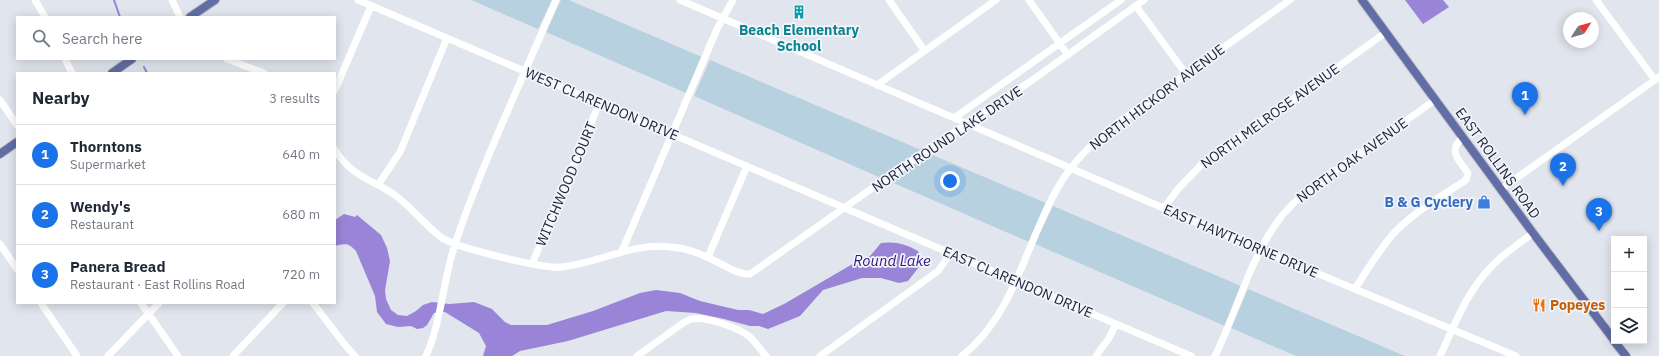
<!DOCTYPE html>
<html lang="en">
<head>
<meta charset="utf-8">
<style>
	:root { --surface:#fff; --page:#f2f2f3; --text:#1f2937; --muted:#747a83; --line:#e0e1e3; --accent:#1a73e8 }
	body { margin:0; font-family:"IBM Plex Sans",sans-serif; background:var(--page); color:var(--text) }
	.controls { position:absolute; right:12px; bottom:12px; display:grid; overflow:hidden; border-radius:0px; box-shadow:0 2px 10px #0003 }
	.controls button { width:36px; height:36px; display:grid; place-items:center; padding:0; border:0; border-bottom:1px solid var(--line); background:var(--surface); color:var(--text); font:20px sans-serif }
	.compass { position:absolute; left:1563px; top:12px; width:36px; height:36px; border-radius:50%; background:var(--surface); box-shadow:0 2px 10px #0003; rotate:54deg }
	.you { position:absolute; left:950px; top:181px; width:14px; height:14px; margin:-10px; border:3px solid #fff; border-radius:50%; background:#1a73e8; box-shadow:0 0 0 6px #1a73e833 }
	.badge { display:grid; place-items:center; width:26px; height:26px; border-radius:50%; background:var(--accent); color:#fff; font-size:13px; font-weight:700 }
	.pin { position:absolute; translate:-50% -33px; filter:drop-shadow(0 1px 2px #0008) }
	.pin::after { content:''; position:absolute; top:21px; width:14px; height:12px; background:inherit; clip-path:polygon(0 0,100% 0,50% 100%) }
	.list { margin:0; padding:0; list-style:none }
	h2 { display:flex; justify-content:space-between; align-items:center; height:52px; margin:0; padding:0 16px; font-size:17px }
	h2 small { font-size:13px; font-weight:400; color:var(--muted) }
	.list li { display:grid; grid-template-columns:26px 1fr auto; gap:12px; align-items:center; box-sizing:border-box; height:60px; padding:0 16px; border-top:1px solid var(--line) }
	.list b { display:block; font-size:15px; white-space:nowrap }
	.list p { margin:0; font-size:13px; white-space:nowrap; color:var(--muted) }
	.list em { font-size:13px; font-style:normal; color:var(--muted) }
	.icon { flex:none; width:22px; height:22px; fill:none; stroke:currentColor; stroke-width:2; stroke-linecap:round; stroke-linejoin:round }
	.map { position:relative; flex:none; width:1659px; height:356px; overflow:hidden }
	.search { position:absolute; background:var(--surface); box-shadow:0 2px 10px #0003; left:16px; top:16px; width:320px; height:44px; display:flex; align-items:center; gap:10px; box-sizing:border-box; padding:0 14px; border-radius:0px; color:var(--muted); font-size:15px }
	.panel { position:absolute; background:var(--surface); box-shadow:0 2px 10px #0003; left:16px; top:72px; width:320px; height:232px; border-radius:0px }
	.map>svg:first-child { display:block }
	.green { fill:#b8d1e0 }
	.water { fill:#9984d7 }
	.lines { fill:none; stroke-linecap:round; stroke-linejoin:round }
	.stream { stroke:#9984d7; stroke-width:2 }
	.major-casing { stroke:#c1c2c9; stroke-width:10 }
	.minor { stroke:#fff; stroke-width:7 }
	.major { stroke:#626da6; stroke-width:8 }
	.labels { text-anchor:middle; stroke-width:3.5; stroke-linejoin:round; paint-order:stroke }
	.culture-label { font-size:14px; font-weight:bold; fill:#0d838f; stroke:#f2f5f9 }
	.street-label { font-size:14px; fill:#20253f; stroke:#f2f5f9 }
	.shop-label { font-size:14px; font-weight:bold; fill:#366cbe; stroke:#f2f5f9; text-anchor:end }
	.food-label { font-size:14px; font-weight:bold; fill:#c56008; stroke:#f2f5f9; text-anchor:start }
	.water-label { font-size:15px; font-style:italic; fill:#321580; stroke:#f2f5f9 }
</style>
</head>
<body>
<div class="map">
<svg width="1659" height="356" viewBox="0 0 1659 356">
	<rect width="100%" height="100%" fill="#e1e5ed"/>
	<path class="green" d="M 471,0 L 552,0 L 538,29 Z
		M 561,0 L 569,0 L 702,57 L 686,93 L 546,32 Z
		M 710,60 L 921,150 L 881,178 L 694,96 Z
		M 930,154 L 1046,203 L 1029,242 L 889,181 Z
		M 1053,206 L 1241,286 L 1225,326 L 1035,244 Z
		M 1248,289 L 1405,356 L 1296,356 L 1231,328 Z"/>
	<path class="water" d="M 1405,0 L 1443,0 L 1449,7 L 1423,24 Z
		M 344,214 L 355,217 L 357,215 L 381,235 L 387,248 L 390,261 L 385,290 L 386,299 L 391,310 L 398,315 L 407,316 L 416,311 L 423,305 L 432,302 L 449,304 L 474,302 L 492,309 L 505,322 L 511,325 L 547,325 L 593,311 L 640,293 L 656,290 L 680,293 L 700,301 L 738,310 L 749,310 L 763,314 L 784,304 L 856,262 L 870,256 L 881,243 C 894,241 907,244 918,251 L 921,259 L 919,267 L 908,281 L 899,283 L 881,278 L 862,278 L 823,290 L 800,316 L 768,329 L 759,326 L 750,326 L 724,319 L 696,313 L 666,311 L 568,341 L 520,351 L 512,356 L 483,356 L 486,346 L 479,333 L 445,312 L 434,313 L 427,325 L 423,328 L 417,329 L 411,326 L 398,327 L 386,324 L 377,312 L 375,296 L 356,251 C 349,243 345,243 335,246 L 335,220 Z"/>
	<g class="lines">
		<path class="stream" d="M 114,0 L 120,17
			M 144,67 L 147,73"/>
		<g class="major-casing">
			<path id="major" d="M 1362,0 L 1533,233 L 1614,340
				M 190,17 L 215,0
				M 112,73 L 132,59
				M 0,154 L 17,142
				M 1614,341 L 1626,356"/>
		</g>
		<path class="minor" d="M 35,0 L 45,17
			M 172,0 L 180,17
			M 358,0 L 1191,356
			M 680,0 L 1261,250 L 1516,356
			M 889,0 L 924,50
			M 1029,0 L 1068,55
			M 1596,0 L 1655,80
			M 1136,6 L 1186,74
			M 65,59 L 72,73
			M 227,59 L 264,73
			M 877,85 L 996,0
			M 335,90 L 371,6
			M 0,100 L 17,125
			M 954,118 L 1121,0
			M 335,150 C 352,177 371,179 395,195 C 412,208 425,225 442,238 C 457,248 543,269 562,267 C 600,263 632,242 671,247 C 684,248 697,252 709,258 C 721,263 737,275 750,274 L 908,163 L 1031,81 L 1144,0
			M 378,185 L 400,152 L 447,38
			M 1501,189 L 1659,77
			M 1164,208 L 1178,189 L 1202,164 L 1385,33
			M 0,244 L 17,269
			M 622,251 L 717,29 L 733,0
			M 708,257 L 747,166
			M 532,264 L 599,104
			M 1355,289 C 1367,270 1379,250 1394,233 C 1413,213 1443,195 1466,180 L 1468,173 C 1459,160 1447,151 1463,137
			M 41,303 L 77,356
			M 141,303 L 178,356
			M 313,303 L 345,345 L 355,356
			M 108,356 L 159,303
			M 233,356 L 283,303
			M 426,356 C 442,320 443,279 456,241 C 484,159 522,80 556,0
			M 637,356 L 683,323 C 685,322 688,320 691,319 C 706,316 739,328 750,337 C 756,343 761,350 766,356
			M 820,356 L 938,271 L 951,253
			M 962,356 C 1015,314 1025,245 1057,189 C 1074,159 1093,143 1119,122 L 1290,0
			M 1096,356 L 1109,338 L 1116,324
			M 1215,356 C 1236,313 1248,265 1275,225 C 1286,209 1299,197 1314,186 L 1435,100
			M 1440,356 C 1455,324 1467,291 1492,266 C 1504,253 1519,244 1533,233"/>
		<use href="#major" class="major"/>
	</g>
	<defs>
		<g id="building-bare" transform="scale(1.08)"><path d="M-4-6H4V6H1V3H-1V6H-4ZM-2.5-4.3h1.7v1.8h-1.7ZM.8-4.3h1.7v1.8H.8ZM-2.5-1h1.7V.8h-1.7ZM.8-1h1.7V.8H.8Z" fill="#0f9aa8" stroke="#f2f5f9" stroke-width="2.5" paint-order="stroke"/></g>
		<g id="shop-bare" transform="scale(1.08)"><path d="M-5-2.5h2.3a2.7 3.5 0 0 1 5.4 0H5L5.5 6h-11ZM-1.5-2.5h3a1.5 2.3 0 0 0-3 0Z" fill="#3f7fe0" stroke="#f2f5f9" stroke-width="2.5" paint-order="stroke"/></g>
		<g id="restaurant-bare" transform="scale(1.08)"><path d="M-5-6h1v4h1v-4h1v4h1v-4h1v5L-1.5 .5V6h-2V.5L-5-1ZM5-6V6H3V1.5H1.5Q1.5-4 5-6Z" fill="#e8710a" stroke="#f2f5f9" stroke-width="2.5" paint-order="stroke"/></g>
	</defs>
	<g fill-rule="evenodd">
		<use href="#building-bare" x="799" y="12"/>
		<use href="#shop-bare" x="1484" y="202"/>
		<use href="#restaurant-bare" x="1539" y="305"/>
	</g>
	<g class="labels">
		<g class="culture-label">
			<text x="799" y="35">Beach Elementary<tspan x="799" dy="16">School</tspan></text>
		</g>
		<g class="street-label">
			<text transform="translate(1157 97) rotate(-37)" y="5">NORTH HICKORY AVENUE</text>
			<text transform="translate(602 104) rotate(23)" y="5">WEST CLARENDON DRIVE</text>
			<text transform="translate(1270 116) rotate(-36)" y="5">NORTH MELROSE AVENUE</text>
			<text transform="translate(947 139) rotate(-34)" y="5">NORTH ROUND LAKE DRIVE</text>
			<text transform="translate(1352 160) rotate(-36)" y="5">NORTH OAK AVENUE</text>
			<text transform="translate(1498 163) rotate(54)" y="5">EAST ROLLINS ROAD</text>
			<text transform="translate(566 184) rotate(-67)" y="5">WITCHWOOD COURT</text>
			<text transform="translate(1241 241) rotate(23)" y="5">EAST HAWTHORNE DRIVE</text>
			<text transform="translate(1018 282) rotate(23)" y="5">EAST CLARENDON DRIVE</text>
		</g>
		<g class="shop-label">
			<text x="1473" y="207">B &amp; G Cyclery</text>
		</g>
		<g class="food-label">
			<text x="1550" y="310">Popeyes</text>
		</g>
		<g class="water-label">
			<text x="892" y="266">Round Lake</text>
		</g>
	</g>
</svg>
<div class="controls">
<button>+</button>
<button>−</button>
<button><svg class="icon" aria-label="layers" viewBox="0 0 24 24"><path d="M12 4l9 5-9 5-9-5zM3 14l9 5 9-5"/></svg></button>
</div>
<svg class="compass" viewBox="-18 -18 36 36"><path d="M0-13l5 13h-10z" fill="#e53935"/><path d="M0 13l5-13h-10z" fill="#747a83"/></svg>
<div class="you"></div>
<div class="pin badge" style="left:1525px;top:115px">1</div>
<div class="pin badge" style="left:1563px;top:186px">2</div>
<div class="pin badge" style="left:1599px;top:231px">3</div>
<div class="search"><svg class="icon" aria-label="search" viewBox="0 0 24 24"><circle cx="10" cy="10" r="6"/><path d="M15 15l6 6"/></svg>Search here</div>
<section class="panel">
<h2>Nearby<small>3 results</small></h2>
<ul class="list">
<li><span class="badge">1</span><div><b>Thorntons</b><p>Supermarket</p></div><em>640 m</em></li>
<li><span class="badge">2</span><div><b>Wendy's</b><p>Restaurant</p></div><em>680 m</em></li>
<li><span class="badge">3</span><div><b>Panera Bread</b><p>Restaurant · East Rollins Road</p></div><em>720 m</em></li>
</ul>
</section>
</div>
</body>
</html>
